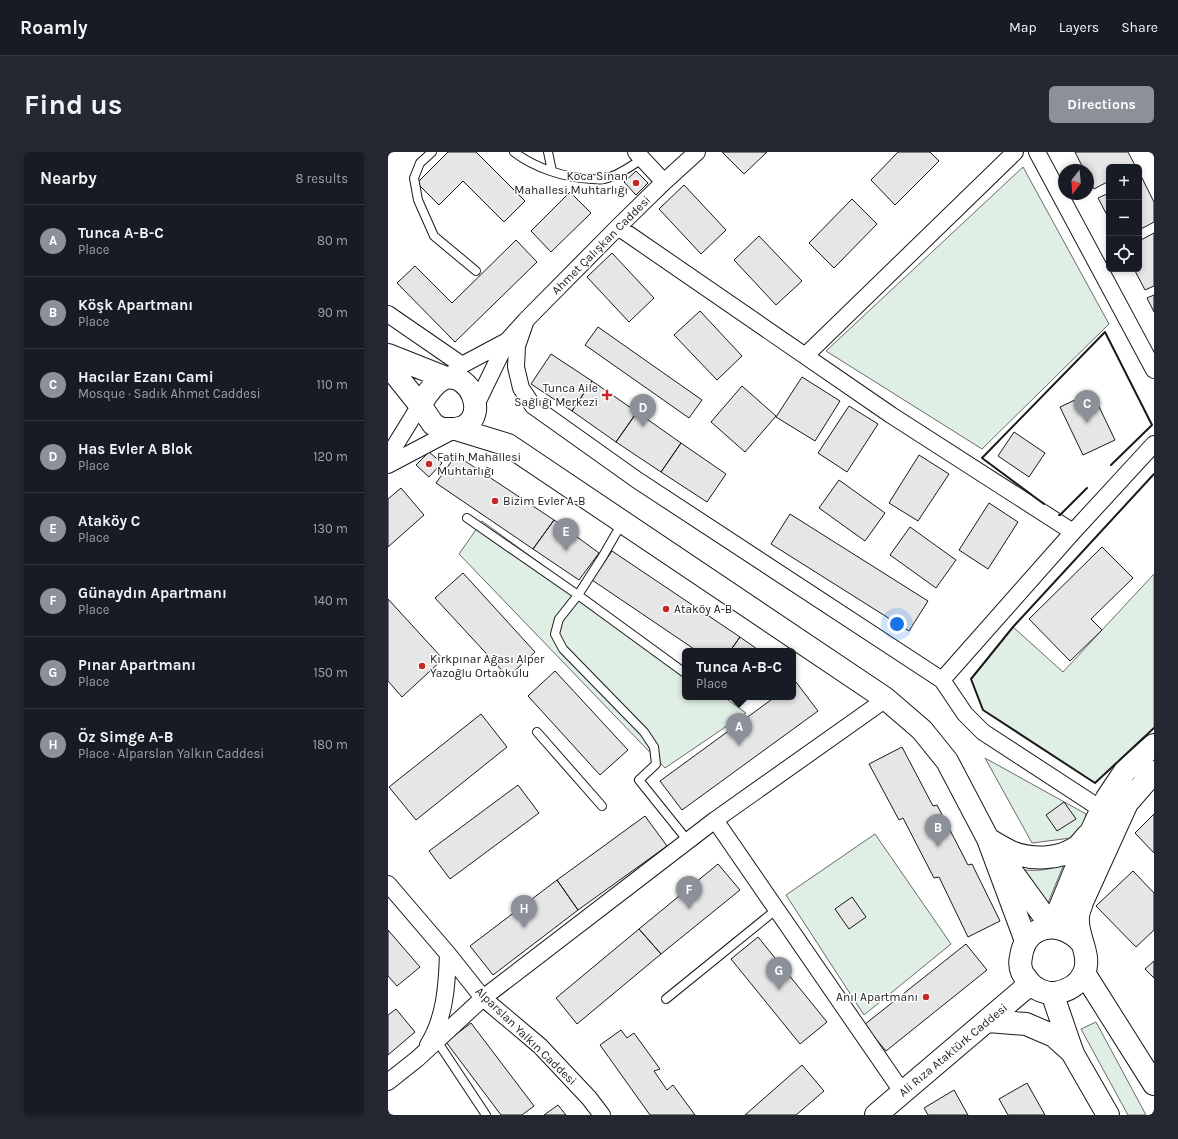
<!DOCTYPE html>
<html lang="en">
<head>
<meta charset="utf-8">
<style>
	:root { --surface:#171b24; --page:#242831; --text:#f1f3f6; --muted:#9ea1a6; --line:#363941; --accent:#8c9099 }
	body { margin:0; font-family:Karla,sans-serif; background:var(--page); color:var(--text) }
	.controls { position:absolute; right:12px; top:12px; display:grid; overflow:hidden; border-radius:6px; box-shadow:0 2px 6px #0003 }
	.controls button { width:36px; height:36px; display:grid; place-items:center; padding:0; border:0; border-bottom:1px solid var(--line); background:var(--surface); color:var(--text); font:20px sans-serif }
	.compass { position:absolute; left:670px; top:12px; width:36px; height:36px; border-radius:50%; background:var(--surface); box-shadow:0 2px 6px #0003; rotate:196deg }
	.you { position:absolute; left:509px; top:472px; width:14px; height:14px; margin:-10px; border:3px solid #fff; border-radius:50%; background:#1a73e8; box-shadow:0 0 0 6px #1a73e833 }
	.badge { display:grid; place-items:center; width:26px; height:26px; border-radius:50%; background:var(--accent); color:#fff; font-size:13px; font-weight:700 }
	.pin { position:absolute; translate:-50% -33px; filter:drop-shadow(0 1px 2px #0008) }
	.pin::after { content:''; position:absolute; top:21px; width:14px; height:12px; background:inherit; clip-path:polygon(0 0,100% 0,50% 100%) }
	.popup { position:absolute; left:294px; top:496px; width:114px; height:52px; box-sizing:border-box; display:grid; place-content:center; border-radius:6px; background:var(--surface); filter:drop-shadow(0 1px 3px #0005); font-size:13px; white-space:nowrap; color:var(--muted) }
	.popup b { font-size:15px; color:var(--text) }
	.popup::after { content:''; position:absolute; left:50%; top:100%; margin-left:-8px; border:8px solid transparent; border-top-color:var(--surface) }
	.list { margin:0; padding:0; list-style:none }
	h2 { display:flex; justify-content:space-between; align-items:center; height:52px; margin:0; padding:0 16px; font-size:17px }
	h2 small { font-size:13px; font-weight:400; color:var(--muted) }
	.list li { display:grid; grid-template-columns:26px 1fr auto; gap:12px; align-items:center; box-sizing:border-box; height:72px; padding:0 16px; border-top:1px solid var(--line) }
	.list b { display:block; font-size:15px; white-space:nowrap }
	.list p { margin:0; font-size:13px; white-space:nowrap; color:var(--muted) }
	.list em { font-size:13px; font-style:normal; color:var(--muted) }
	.icon { flex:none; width:22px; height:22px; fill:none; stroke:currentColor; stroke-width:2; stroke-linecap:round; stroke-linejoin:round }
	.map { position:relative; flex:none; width:766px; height:963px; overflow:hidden; border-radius:6px }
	header { display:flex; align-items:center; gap:24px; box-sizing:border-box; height:56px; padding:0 20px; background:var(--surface); border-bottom:1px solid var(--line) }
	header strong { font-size:19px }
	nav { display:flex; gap:22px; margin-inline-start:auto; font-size:14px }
	.intro { display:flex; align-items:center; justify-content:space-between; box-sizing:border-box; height:96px; padding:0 24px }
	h1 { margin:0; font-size:28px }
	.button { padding:10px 18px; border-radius:6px; background:var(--accent); color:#fff; font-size:14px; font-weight:700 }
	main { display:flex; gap:24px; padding:0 24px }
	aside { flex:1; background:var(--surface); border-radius:6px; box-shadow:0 2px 6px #0003 }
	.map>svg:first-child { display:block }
	.green { fill:#e0efe3; stroke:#6a6a6a }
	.building { fill:#e6e6e6; stroke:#1a1a1a }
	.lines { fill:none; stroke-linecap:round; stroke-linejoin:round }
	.lane-casing { stroke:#1a1a1a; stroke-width:10 }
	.street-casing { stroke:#1a1a1a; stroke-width:18 }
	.secondary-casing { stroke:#1a1a1a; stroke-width:24 }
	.lane { stroke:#fff; stroke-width:8 }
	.street { stroke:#fff; stroke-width:16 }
	.secondary { stroke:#fff; stroke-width:22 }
	.wall { stroke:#1a1a1a; stroke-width:2 }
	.poi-dot { fill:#c62828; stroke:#fff; stroke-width:1.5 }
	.labels { text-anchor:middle; stroke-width:3; stroke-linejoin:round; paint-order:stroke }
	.poi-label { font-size:12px; fill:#1a1a1a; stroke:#fff; text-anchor:start }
	.street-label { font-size:12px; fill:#1a1a1a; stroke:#fff }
</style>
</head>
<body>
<header>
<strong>Roamly</strong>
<nav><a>Map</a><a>Layers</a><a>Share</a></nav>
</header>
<div class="intro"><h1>Find us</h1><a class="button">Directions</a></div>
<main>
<aside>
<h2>Nearby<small>8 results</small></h2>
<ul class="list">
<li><span class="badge">A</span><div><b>Tunca A-B-C</b><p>Place</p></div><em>80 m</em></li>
<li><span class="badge">B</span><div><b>Köşk Apartmanı</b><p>Place</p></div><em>90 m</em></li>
<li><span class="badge">C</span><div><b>Hacılar Ezanı Cami</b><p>Mosque · Sadık Ahmet Caddesi</p></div><em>110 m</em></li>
<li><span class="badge">D</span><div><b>Has Evler A Blok</b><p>Place</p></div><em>120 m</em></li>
<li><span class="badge">E</span><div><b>Ataköy C</b><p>Place</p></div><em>130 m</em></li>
<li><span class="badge">F</span><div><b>Günaydın Apartmanı</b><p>Place</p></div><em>140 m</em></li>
<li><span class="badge">G</span><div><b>Pınar Apartmanı</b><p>Place</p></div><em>150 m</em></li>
<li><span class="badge">H</span><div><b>Öz Simge A-B</b><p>Place · Alparslan Yalkın Caddesi</p></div><em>180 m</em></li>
</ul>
</aside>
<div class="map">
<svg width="766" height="963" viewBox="0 0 766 963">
	<rect width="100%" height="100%" fill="#fff"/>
	<path class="green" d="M 635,15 L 721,172 L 594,297 L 438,199 Z
		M 94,369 L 297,517 L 297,545 L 336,545 L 358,561 L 277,616 L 71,402 Z
		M 766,422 L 766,576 L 707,631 L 595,558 L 583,527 L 625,475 L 675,520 Z
		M 597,606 L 698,662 L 695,674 L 683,686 L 644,691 Z
		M 487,682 L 563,792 L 476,863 L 398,743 Z
		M 676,712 L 660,751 L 636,718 C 651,719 662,718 676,712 Z
		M 708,870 L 758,963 L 740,963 L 693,877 Z"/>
	<path class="building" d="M 60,0 L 88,0 L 137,49 L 116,70 L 75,29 L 51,53 L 29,31 Z
		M 334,0 L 379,0 L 356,22 Z
		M 510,0 L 542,0 L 551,9 L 507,53 L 483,28 Z
		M 687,0 L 740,0 L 748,15 L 721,15 L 721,29 L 706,37 L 700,25 L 700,18 L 696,18 Z
		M 248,19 L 260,31 L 248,43 L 236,30 Z
		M 753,24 L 766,50 L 766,70 L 751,78 L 751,25 Z
		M 296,33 L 338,78 L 313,102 L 271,57 Z
		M 182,40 L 203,61 L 163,100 L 143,79 Z
		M 721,41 L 721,67 L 710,46 Z
		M 464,47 L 489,72 L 446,116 L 421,91 Z
		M 766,81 L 766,134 L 757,138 L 746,117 L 751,117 L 751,89 Z
		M 371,84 L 414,129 L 388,153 L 346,108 Z
		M 128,88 L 149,110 L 67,190 L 9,131 L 27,114 L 64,151 Z
		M 224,101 L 266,146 L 241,170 L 199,125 Z
		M 766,143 L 766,160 L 759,146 Z
		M 312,159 L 354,204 L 329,228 L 286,183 Z
		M 210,175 L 314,248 L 301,266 L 197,193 Z
		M 163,202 L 204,229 L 184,259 L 143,232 Z
		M 414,225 L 452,249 L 427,289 L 388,265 Z
		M 204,229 L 249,260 L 228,290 L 184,259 Z
		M 354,234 L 388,264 L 357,300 L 323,270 Z
		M 704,240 L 727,288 L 695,303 L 672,255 Z
		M 461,254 L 490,272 L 459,320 L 430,301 Z
		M 249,260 L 293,291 L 273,320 L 228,290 Z
		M 626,280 L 657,301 L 641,325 L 610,304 Z
		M 293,291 L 338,322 L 319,350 L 273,320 Z
		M 41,300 L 54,311 L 41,325 L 28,313 Z
		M 68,303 L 166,368 L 145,397 L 48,331 Z
		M 531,303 L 561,322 L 530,369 L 501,351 Z
		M 451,328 L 497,361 L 477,389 L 431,356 Z
		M 13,336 L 36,363 L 0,395 L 0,347 Z
		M 601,351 L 630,370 L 600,417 L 571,398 Z
		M 402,362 L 540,449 L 521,479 L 383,392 Z
		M 166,368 L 211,401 L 191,428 L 145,397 Z
		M 522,375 L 568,408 L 548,436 L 502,403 Z
		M 714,395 L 745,426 L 703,467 L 714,478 L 682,509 L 641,467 Z
		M 224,399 L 352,485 L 342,499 L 309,499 L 204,428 Z
		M 75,421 L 147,500 L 120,525 L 47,446 Z
		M 0,447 L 55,507 L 14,545 L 0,529 Z
		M 352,485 L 372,499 L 342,499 Z
		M 167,519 L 240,598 L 212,623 L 140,544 Z
		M 408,530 L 430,559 L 294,658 L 272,629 L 387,545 L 405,545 L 405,532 Z
		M 93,562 L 119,595 L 28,668 L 1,635 Z
		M 514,595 L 545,654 L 549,653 L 580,713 L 584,712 L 612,769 L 580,785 L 551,725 L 546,726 L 515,666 L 511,668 L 481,612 Z
		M 130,633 L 151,661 L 62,727 L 41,699 Z
		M 676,650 L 688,667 L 669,679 L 658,663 Z
		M 766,662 L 766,701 L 747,681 Z
		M 257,664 L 279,694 L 190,758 L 169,728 Z
		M 330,712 L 352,738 L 273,802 L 251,777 Z
		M 745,719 L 766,741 L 766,778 L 748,795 L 708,754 Z
		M 169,728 L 190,758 L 105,823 L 82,794 Z
		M 464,745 L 478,765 L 461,777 L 447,757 Z
		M 251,777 L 273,802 L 189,872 L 168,846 Z
		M 0,778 L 32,815 L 9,834 L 0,824 Z
		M 370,785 L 439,870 L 412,892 L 343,807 Z
		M 578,792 L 599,818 L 498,899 L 476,873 Z
		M 766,809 L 766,826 L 757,817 Z
		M 8,857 L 27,880 L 0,903 L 0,863 Z
		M 83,871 L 146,954 L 134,963 L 113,963 L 58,890 Z
		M 233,878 L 239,886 L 246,881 L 272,917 L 266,919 L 279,938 L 285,933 L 307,963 L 262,963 L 212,893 Z
		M 414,913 L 436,939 L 408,963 L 357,963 Z
		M 639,931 L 657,963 L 620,963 L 611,947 Z
		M 566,938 L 580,963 L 540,963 L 536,956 Z
		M 170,953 L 178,963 L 156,963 Z"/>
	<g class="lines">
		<g class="lane-casing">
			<path id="lane" d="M 44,0 L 32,11 L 26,26 L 30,48 L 46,84 L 88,119
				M 126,0 C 147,16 177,26 204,27 C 208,27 212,28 216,27 C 230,24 243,14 254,7
				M 160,0 L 164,19
				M 79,366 L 190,443 L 297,521
				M 234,371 L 215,404 L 190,443 L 171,467 L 167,482 L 175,497 L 256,580 L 266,595 L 268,612 L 251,628 L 300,689
				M 149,580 L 214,654
				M 278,847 L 389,757
				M 49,889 L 98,963"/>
		</g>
		<g class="street-casing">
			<path id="street" d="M 248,0 L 276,30
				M 649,0 L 766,218
				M 230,75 L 503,263 L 685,380
				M 0,162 L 74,213
				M 138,168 L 129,194 L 128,215 L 133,236 L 145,254 L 249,328 L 554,528 L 577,562 L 595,580 L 713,657
				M 417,204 L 627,0
				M 66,220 L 74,213 L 119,189
				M 88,253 L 119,189 L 138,168 L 230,75 L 276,30 L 309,0
				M 0,305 L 32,253
				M 0,313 L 68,277
				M 554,528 L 685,380 L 766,292
				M 327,668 L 515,941
				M 0,732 L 60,802 L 95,846 L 152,894 L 201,946 L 214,963
				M 40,893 C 57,866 59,833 60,802
				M 0,930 L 29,907 L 95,846 L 327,668 L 498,547"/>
		</g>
		<g class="secondary-casing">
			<path id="secondary" d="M 0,203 L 58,226
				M 0,213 L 32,253 L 45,272 L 53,277 L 68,277 L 120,293 L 498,547 L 534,578 L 559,609 L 600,687 L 638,789
				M 32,253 C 38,244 46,229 58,226 C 82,221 99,261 77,274 C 74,276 70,276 68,277
				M 600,687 C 608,692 615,696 623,700 C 643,708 671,708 689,695 C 693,692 696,687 700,683
				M 616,709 L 664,775
				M 664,775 L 703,680 L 719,646 L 737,619 L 766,593
				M 694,791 C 673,766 637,772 633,805 C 632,809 632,815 634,820 C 635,823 639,827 641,830 C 646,837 658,842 667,841 C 679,839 691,833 696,821 C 704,803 688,784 690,765 C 690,760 693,755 694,750 L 739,651 L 766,620
				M 696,821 L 766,932
				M 664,841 L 685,902 L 720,963
				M 600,869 L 638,872 L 666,884 L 685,901
				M 488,963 L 642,832"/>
		</g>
		<use href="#lane" class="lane"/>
		<use href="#street" class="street"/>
		<use href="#secondary" class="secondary"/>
		<path class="wall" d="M 766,322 L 625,475 L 583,527 L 595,558 L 707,631 L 766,576
			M 656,352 L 594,306 L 717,180 L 764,273 L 723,313
			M 671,363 L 672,363 L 699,336"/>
	</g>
	<g class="poi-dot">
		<circle cx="248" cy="31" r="4"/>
		<path d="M217 237h4v4h4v4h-4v4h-4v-4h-4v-4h4z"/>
		<circle cx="41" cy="312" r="4"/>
		<circle cx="107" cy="349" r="4"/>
		<circle cx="278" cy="457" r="4"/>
		<circle cx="34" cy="514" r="4"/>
		<circle cx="538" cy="845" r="4"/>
	</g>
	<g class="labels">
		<g class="poi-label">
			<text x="240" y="28" text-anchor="end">Koca Sinan<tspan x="240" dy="14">Mahallesi Muhtarlığı</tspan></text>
			<text x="210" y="240" text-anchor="end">Tunca Aile<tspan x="210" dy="14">Sağlığı Merkezi</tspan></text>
			<text x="49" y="309">Fatih Mahallesi<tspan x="49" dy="14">Muhtarlığı</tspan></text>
			<text x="115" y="353">Bizim Evler A-B</text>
			<text x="286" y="461">Ataköy A-B</text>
			<text x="42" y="511">Kırkpınar Ağası Alper<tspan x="42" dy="14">Yazoğlu Ortaokulu</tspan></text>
			<text x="530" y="849" text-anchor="end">Anıl Apartmanı</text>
		</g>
		<g class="street-label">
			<text transform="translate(213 93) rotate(-45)" y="4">Ahmet Çalışkan Caddesi</text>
			<text transform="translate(138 884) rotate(44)" y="4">Alparslan Yalkın Caddesi</text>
			<text transform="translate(565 898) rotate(-40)" y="4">Ali Rıza Ataktürk Caddesi</text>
		</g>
	</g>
</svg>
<div class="controls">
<button>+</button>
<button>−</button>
<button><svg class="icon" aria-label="locate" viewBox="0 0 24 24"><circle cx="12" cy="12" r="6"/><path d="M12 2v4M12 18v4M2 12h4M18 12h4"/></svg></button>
</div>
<svg class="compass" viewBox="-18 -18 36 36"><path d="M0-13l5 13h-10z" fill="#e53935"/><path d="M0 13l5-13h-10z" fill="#9ea1a6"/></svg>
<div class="you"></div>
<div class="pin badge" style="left:351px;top:594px">A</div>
<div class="popup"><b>Tunca A-B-C</b>Place</div>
<div class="pin badge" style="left:550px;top:695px">B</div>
<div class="pin badge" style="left:699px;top:271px">C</div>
<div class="pin badge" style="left:255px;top:275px">D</div>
<div class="pin badge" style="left:178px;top:399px">E</div>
<div class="pin badge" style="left:301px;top:757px">F</div>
<div class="pin badge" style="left:391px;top:838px">G</div>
<div class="pin badge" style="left:136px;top:776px">H</div>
</div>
</main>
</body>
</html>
